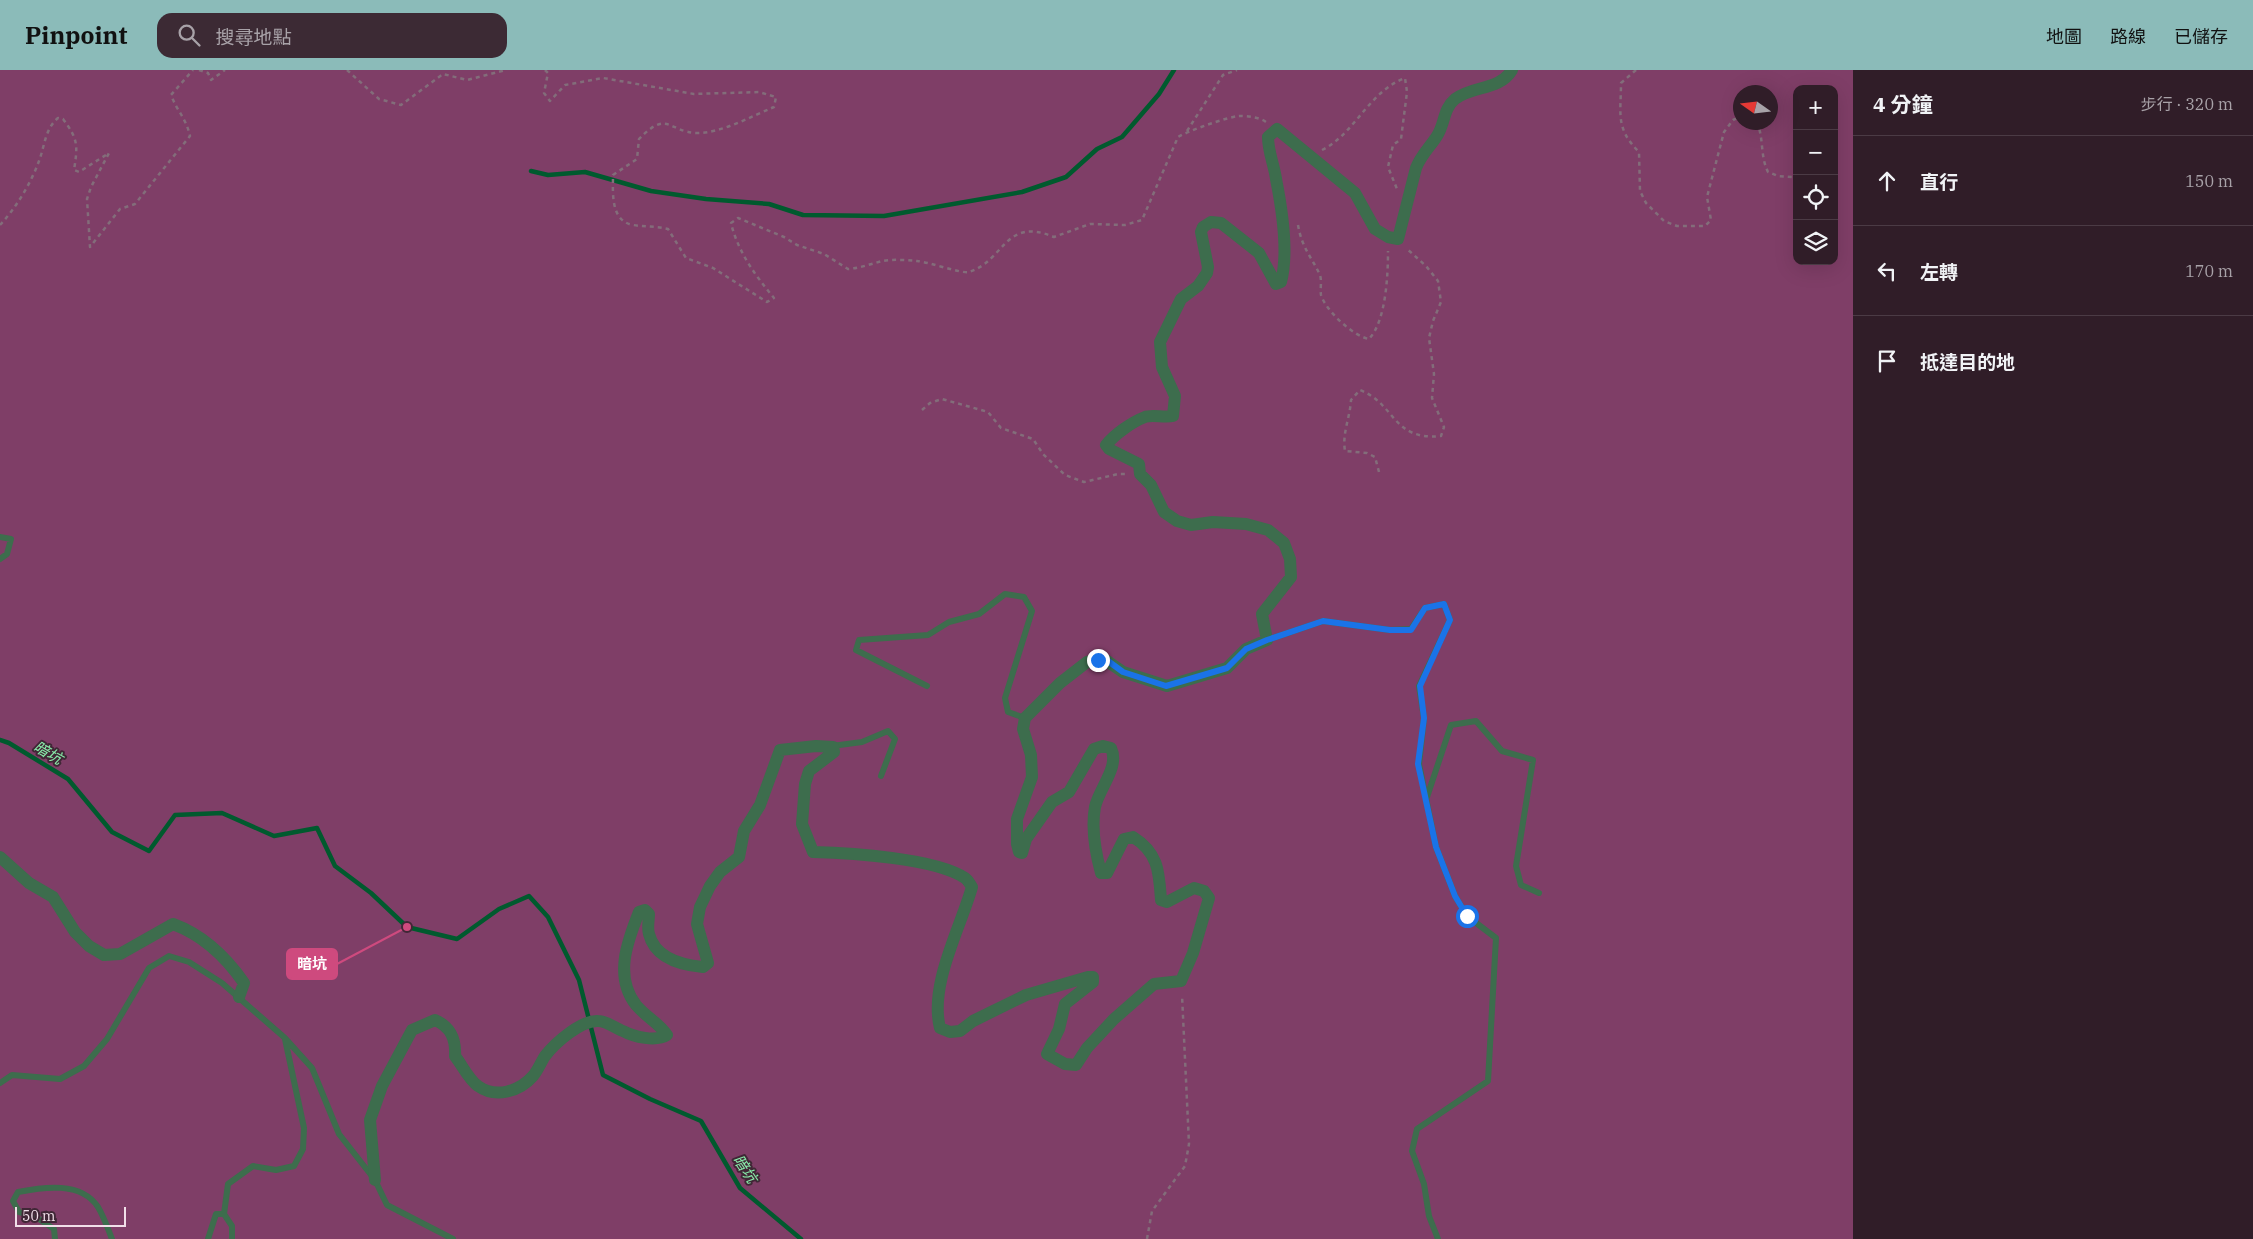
<!DOCTYPE html>
<html lang="zh-TW">
<head>
<meta charset="utf-8">
<style>
	:root { --surface:#301d28; --page:#3c2a34; --text:#f1f3f6; --muted:#a8a2a8; --line:#4b3b45; --accent:#8bbbb9 }
	body { margin:0; font-family:"IBM Plex Serif","Noto Sans TC",serif; background:var(--page); color:var(--text) }
	.controls { position:absolute; right:15px; top:15px; display:grid; overflow:hidden; border-radius:10px; box-shadow:0 5px 20px #0002 }
	.controls button { width:45px; height:45px; display:grid; place-items:center; padding:0; border:0; border-bottom:1px solid var(--line); background:var(--surface); color:var(--text); font:25px sans-serif }
	.compass { position:absolute; left:1733px; top:15px; width:45px; height:45px; border-radius:50%; background:var(--surface); box-shadow:0 5px 20px #0002; rotate:284deg }
	.scale { position:absolute; left:15px; bottom:12px; width:111px; box-sizing:border-box; padding-left:5px; border:2px solid #f1dfe9; border-top:0; font-size:14px; line-height:18px; white-space:nowrap; color:#f1dfe9; -webkit-text-stroke:4px #402736; paint-order:stroke }
	.stop { position:absolute; width:15px; height:15px; margin:-11px; border:4px solid #1a73e8; border-radius:50%; background:#fff }
	.stop.end { background:#1a73e8; border-color:#fff; box-shadow:0 1px 5px #0008 }
	.list { margin:0; padding:0; list-style:none }
	h2 { display:flex; justify-content:space-between; align-items:center; height:65px; margin:0; padding:0 20px; font-size:21px }
	h2 small { font-size:16px; font-weight:400; color:var(--muted) }
	.list li { display:grid; grid-template-columns:32px 1fr auto; gap:15px; align-items:center; box-sizing:border-box; height:90px; padding:0 20px; border-top:1px solid var(--line) }
	.list b { display:block; font-size:19px; white-space:nowrap }
	.list em { font-size:16px; font-style:normal; color:var(--muted) }
	.icon { flex:none; width:28px; height:28px; fill:none; stroke:currentColor; stroke-width:2; stroke-linecap:round; stroke-linejoin:round }
	.map { position:relative; flex:none; width:1853px; height:1169px; overflow:hidden }
	header { display:flex; align-items:center; gap:30px; box-sizing:border-box; height:70px; padding:0 25px; background:var(--accent); color:#111 }
	header strong { font-size:24px }
	nav { display:flex; gap:28px; margin-inline-start:auto; font-size:18px }
	.search { width:350px; height:45px; background:var(--page); display:flex; align-items:center; gap:12px; box-sizing:border-box; padding:0 18px; border-radius:15px; color:var(--muted); font-size:19px }
	main { display:flex }
	aside { flex:1; background:var(--surface) }
	.map>svg:first-child { display:block }
	.forest { fill:#7f3e67; fill-rule:evenodd }
	.lines { fill:none; stroke-linecap:round; stroke-linejoin:round }
	.stream { stroke:#005a2e; stroke-width:4.5 }
	.path { stroke:#836d7a; stroke-width:2.5; stroke-dasharray:4 4; stroke-linecap:butt }
	.service { stroke:#3d6d4d; stroke-width:6 }
	.minor { stroke:#3d6d4d; stroke-width:12 }
	.route { stroke:#1a73e8; stroke-width:6 }
	.labels { text-anchor:middle; stroke-width:4; stroke-linejoin:round; paint-order:stroke }
	.water-label { font-size:15px; font-style:italic; fill:#8af0ac; stroke:#402736 }
	.leader { fill:none; stroke:#ce4a7e; stroke-width:2 }
	.callout-dot { fill:#ce4a7e; stroke:#402736; stroke-width:2 }
	.callout { fill:#ce4a7e; stroke:#ce4a7e; stroke-width:2 }
	.callout-label { font-size:15px; text-anchor:middle; font-weight:bold; fill:#fff }
</style>
</head>
<body>
<header>
<strong>Pinpoint</strong>
<div class="search"><svg class="icon" aria-label="search" viewBox="0 0 24 24"><circle cx="10" cy="10" r="6"/><path d="M15 15l6 6"/></svg>搜尋地點</div>
<nav><a>地圖</a><a>路線</a><a>已儲存</a></nav>
</header>
<main>
<div class="map">
<svg width="1853" height="1169" viewBox="0 0 1853 1169">
	<rect width="100%" height="100%" fill="#402736"/>
	<path class="forest" d="M 0,0 L 1853,0 L 1853,1169 L 0,1169 ZM 1797,19 L 1834,19 L 1834,191 L 1797,191 ZM 1740,22 L 1770,22 L 1770,52 L 1740,52 Z"/>
	<g class="lines">
		<path class="stream" d="M 531,101 L 548,105 L 585,102 L 651,121 L 706,129 L 769,134 L 803,145 L 884,146 L 1022,122 L 1066,107 L 1097,79 L 1122,67 L 1159,24 L 1174,0
			M 0,670 L 9,673 L 68,709 L 112,762 L 149,781 L 175,745 L 222,743 L 274,766 L 317,758 L 335,796 L 371,823 L 407,857 L 457,869 L 499,839 L 529,826 L 548,847 L 579,910 L 603,1005 L 650,1029 L 701,1051 L 740,1118 L 801,1169"/>
		<path class="path" d="M 199,0 L 208,3 L 211,10 L 225,0
			M 347,0 L 379,29 L 401,35 L 443,4 L 467,10 L 506,0
			M 545,0 L 548,3 L 544,23 L 550,31 L 565,15 L 603,8 L 694,24 L 759,22 L 776,27 L 774,37 C 752,46 722,63 697,63 C 668,62 668,39 639,69 L 637,89 L 613,105 C 613,122 610,151 633,155 C 645,157 656,156 668,159 L 686,188 L 713,198 L 767,232 L 774,228 C 755,205 738,182 731,153 L 738,148 L 784,167 L 797,175 L 824,184 L 848,199 C 860,198 871,194 882,191 C 893,189 906,190 917,191 C 929,192 962,204 969,202 C 1005,191 1004,146 1054,167 L 1090,154 L 1125,155 L 1142,150 L 1178,67 C 1188,61 1227,47 1239,46 C 1247,46 1259,47 1266,52
			M 1636,0 L 1621,13 C 1621,44 1615,58 1639,82 L 1640,121 L 1646,133 L 1664,151 L 1677,156 L 1705,156 L 1711,150 L 1707,127 L 1724,62 L 1733,50 L 1740,47
			M 1757,52 C 1764,69 1760,86 1768,102 L 1778,106 L 1792,107
			M 1187,61 L 1223,5 L 1237,0
			M 1322,80 C 1355,64 1368,22 1405,8 L 1407,22 L 1401,69 L 1393,75 L 1388,97 L 1397,119
			M 0,155 C 16,138 31,113 39,91 C 45,75 45,59 58,48 L 63,49 C 78,69 78,75 74,100 L 79,102 L 109,83 L 91,117 L 87,129 L 90,177 L 120,139 L 135,134 L 190,66 C 186,48 177,41 171,25 L 193,0
			M 1298,155 C 1302,178 1311,186 1320,205 C 1322,211 1320,219 1321,225 C 1326,241 1353,266 1369,269 C 1386,251 1388,205 1388,181
			M 922,340 L 930,333 L 942,329 L 988,342 L 1001,358 L 1033,369 L 1043,384 L 1065,405 L 1084,412 L 1118,404 L 1126,404
			M 1379,402 L 1375,387 L 1367,383 L 1345,381 C 1342,363 1350,348 1351,330 L 1360,320 C 1396,334 1392,371 1441,366 L 1444,357 L 1432,328 L 1434,304 L 1429,268 L 1433,251 L 1441,232 L 1438,211 L 1426,196 L 1406,178
			M 1147,1169 L 1152,1141 L 1185,1096 L 1189,1074 L 1182,925"/>
		<path class="service" d="M 0,467 L 11,469 L 7,484 L 0,489
			M 1267,570 L 1323,551 L 1390,560 L 1411,559 L 1425,538 L 1444,534 L 1450,550 L 1419,616 L 1424,648 L 1419,694 L 1436,777 L 1455,826 L 1467,846 L 1496,868 L 1488,1011 L 1417,1059 L 1412,1081 L 1424,1114 L 1429,1146 L 1438,1169
			M 927,616 L 856,580 L 859,570 L 928,565 L 949,552 L 979,544 L 1005,524 L 1024,527 L 1032,541 L 1005,628 L 1008,642 L 1025,648
			M 832,676 L 862,672 L 888,661 L 895,669 L 881,706
			M 1427,727 L 1451,655 L 1476,651 L 1502,681 L 1533,690 L 1516,796 L 1521,815 L 1539,823
			M 0,1013 L 12,1005 L 60,1009 L 84,996 L 107,969 L 149,898 L 169,886 L 189,892 L 222,913 L 285,968 L 312,998 L 339,1064 L 375,1110 L 387,1135 L 453,1169
			M 224,1144 L 228,1114 L 253,1096 L 276,1100 L 294,1096 L 303,1079 L 304,1058 L 285,969
			M 55,1169 L 54,1159 L 39,1149 L 19,1142 L 13,1131 L 18,1122 C 43,1117 81,1111 98,1137 C 104,1147 108,1159 112,1169
			M 208,1169 L 216,1144 L 224,1144 L 232,1156 L 232,1169"/>
		<path class="minor" d="M 0,787 L 29,813 L 53,827 L 75,862 L 89,876 L 104,885 L 120,884 L 173,854 C 203,865 226,887 244,913 L 239,927
			M 375,1110 L 370,1050 L 382,1016 L 412,960 L 435,950 C 451,957 456,969 455,986 C 462,995 469,1010 478,1016 C 496,1029 520,1021 533,1006 C 538,1000 541,992 545,986 C 555,973 581,950 598,951 C 607,951 615,958 623,961 C 634,967 656,972 667,965 C 659,953 646,947 636,935 C 614,907 627,872 639,842 L 645,840 L 649,844 C 649,850 647,858 649,864 C 655,888 681,895 703,897 L 708,893 L 697,854 L 700,837 L 710,816 L 720,802 L 739,787 L 744,761 L 760,735 L 780,680 L 816,676 L 833,677 L 834,682 L 809,701 L 805,714 L 802,754 L 813,782 C 850,783 935,788 965,808 C 968,810 970,814 972,817 C 960,859 929,915 940,958 L 950,962 L 960,961 L 973,951 L 1026,925 L 1088,907 L 1093,907 L 1093,912 L 1065,934 L 1059,959 L 1047,984 L 1065,994 L 1076,995 L 1087,978 L 1114,949 L 1154,914 L 1181,911 L 1193,883 L 1209,828 L 1204,821 L 1194,818 L 1167,832 L 1161,830 C 1159,803 1159,783 1133,767 L 1124,769 L 1107,803 L 1101,803 C 1095,781 1091,759 1095,737 C 1099,718 1120,697 1111,678 L 1103,676 L 1094,679 L 1069,722 L 1052,732 L 1026,769 L 1022,783 L 1019,782 L 1017,774 L 1017,749 L 1032,707 L 1031,685 L 1023,659 L 1025,648 L 1060,613 L 1087,592 L 1098,590 L 1107,591 L 1123,602 L 1167,616 L 1227,598 L 1246,579 L 1267,570 L 1262,544 L 1291,507 L 1290,489 L 1284,473 L 1268,460 L 1246,454 L 1213,452 L 1191,455 L 1177,451 L 1164,442 L 1151,415 L 1140,404 L 1139,394 L 1109,379 L 1106,375 C 1115,364 1132,352 1145,347 C 1152,344 1164,348 1173,346 L 1175,326 L 1162,297 L 1160,272 L 1181,229 L 1198,216 L 1207,203 L 1208,197 L 1201,162 L 1203,157 L 1211,152 L 1221,153 L 1259,183 L 1276,214 L 1281,212 C 1289,182 1282,139 1276,109 C 1274,94 1268,82 1268,67 L 1277,59 L 1355,123 L 1375,159 L 1388,167 L 1398,169 L 1416,98 C 1421,85 1430,77 1437,66 C 1445,54 1443,39 1455,29 C 1473,15 1499,21 1512,0"/>
	</g>
	<g class="lines">
		<path class="route" d="M 1098,590 L 1108,591 L 1123,602 L 1166,616 L 1227,598 L 1246,579 L 1267,570 L 1323,551 L 1390,560 L 1411,560 L 1425,538 L 1444,534 L 1450,550 L 1420,616 L 1424,648 L 1418,694 L 1436,777 L 1455,826 L 1467,846"/>
	</g>
	<g class="labels">
		<g class="water-label">
			<text transform="translate(48 683) rotate(30)" y="5">暗坑</text>
			<text transform="translate(745 1099) rotate(56)" y="5">暗坑</text>
		</g>
	</g>
	<path class="leader" d="M407 857L337 894"/>
	<circle class="callout-dot" cx="407" cy="857" r="5"/>
	<rect class="callout" x="287" y="879" width="50" height="30" rx="5"/>
	<g class="callout-label">
		<text x="312" y="899">暗坑</text>
	</g>
</svg>
<div class="controls">
<button>+</button>
<button>−</button>
<button><svg class="icon" aria-label="locate" viewBox="0 0 24 24"><circle cx="12" cy="12" r="6"/><path d="M12 2v4M12 18v4M2 12h4M18 12h4"/></svg></button>
<button><svg class="icon" aria-label="layers" viewBox="0 0 24 24"><path d="M12 4l9 5-9 5-9-5zM3 14l9 5 9-5"/></svg></button>
</div>
<svg class="compass" viewBox="-18 -18 36 36"><path d="M0-13l5 13h-10z" fill="#e53935"/><path d="M0 13l5-13h-10z" fill="#a8a2a8"/></svg>
<div class="scale">50 m</div>
<div class="stop" style="left:1467px;top:846px"></div>
<div class="stop end" style="left:1098px;top:590px"></div>
</div>
<aside>
<h2>4 分鐘<small>步行 · 320 m</small></h2>
<ul class="list">
<li><svg class="icon" aria-label="ahead" viewBox="0 0 24 24"><path d="M12 20V5M6 11l6-6 6 6"/></svg><div><b>直行</b></div><em>150 m</em></li>
<li><svg class="icon" aria-label="left" viewBox="0 0 24 24"><path d="M17 20v-9H6M10 6l-5 5 5 5"/></svg><div><b>左轉</b></div><em>170 m</em></li>
<li><svg class="icon" aria-label="arrive" viewBox="0 0 24 24"><path d="M6 21V4h12l-3 4 3 4H6"/></svg><div><b>抵達目的地</b></div></li>
</ul>
</aside>
</main>
</body>
</html>
